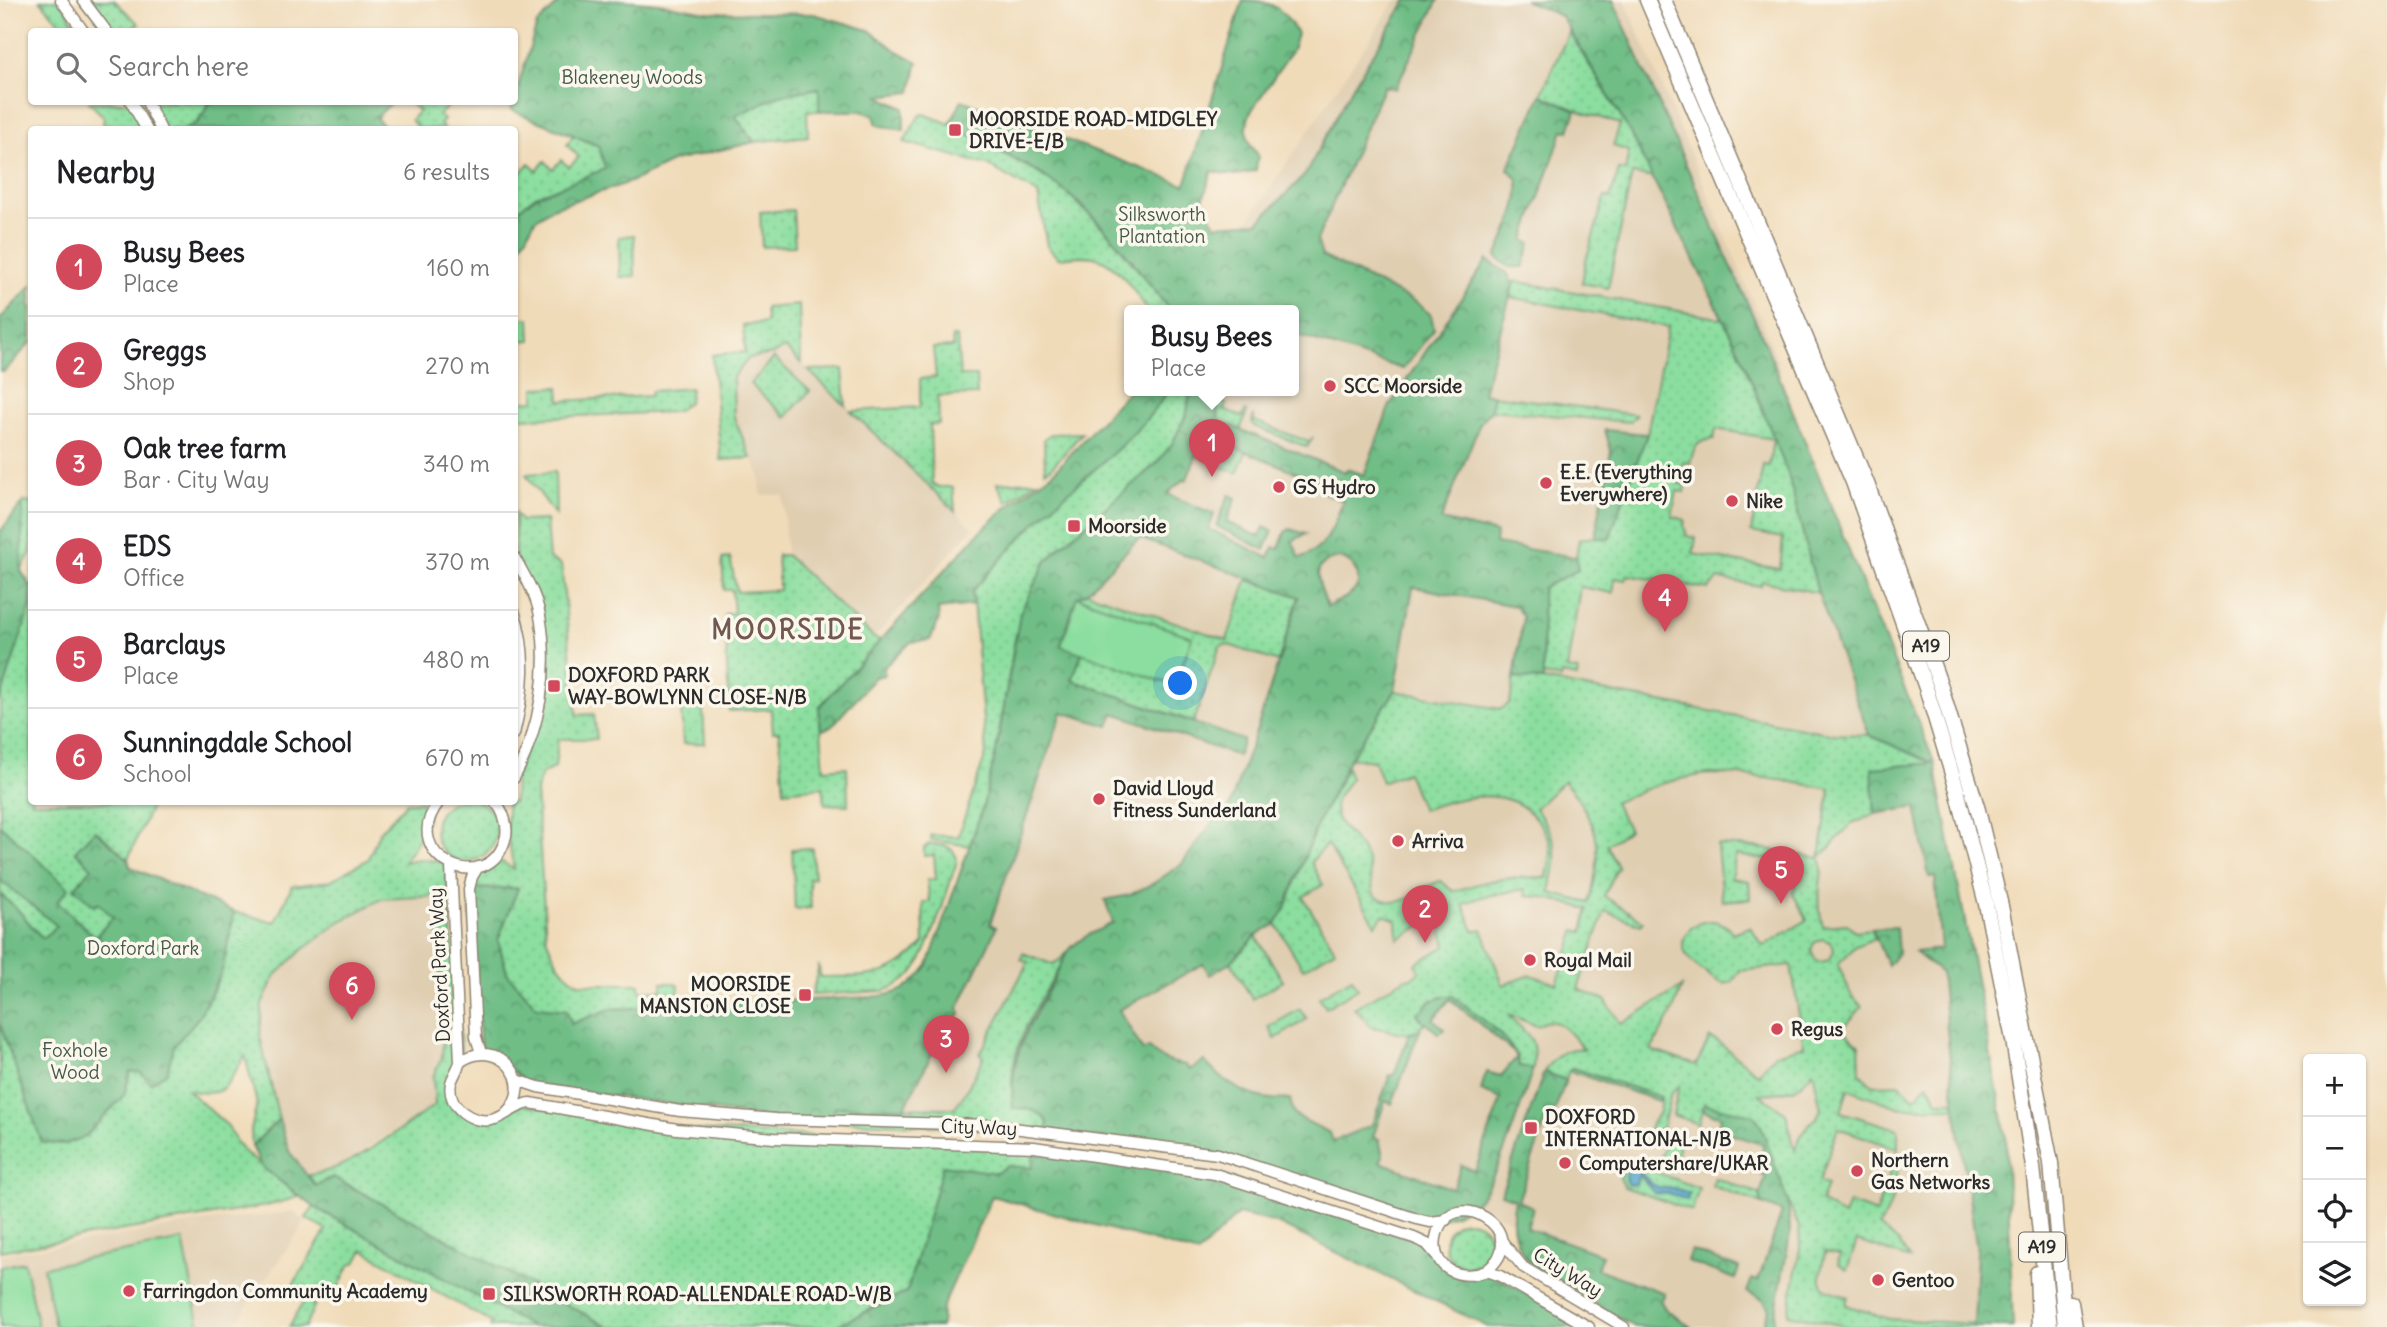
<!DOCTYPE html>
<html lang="en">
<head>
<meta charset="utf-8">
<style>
	:root { --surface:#fff; --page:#f6f6f6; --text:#202124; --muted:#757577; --line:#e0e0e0; --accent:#d1495b }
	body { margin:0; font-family:Delius,sans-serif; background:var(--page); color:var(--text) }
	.controls { position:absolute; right:21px; bottom:21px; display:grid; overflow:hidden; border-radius:7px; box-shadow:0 2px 5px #0004 }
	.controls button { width:63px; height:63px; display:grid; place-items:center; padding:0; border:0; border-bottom:2px solid var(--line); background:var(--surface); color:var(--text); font:35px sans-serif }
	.you { position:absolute; left:1181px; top:684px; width:24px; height:24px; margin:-18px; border:5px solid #fff; border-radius:50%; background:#1a73e8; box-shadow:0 0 0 10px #1a73e833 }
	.badge { display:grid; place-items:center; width:46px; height:46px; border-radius:50%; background:var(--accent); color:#fff; font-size:23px; font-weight:700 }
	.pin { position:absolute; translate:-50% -58px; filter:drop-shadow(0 2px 4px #0008) }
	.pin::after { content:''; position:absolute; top:37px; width:24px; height:21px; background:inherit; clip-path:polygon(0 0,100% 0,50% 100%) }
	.popup { position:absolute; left:1124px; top:305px; width:175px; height:91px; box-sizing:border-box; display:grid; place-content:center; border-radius:7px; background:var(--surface); filter:drop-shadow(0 2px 5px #0005); font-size:23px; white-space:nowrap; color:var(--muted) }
	.popup b { font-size:26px; color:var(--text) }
	.popup::after { content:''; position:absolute; left:50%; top:100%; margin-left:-14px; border:14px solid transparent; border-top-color:var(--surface) }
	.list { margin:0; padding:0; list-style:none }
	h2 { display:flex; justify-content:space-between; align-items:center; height:91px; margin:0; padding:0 28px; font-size:30px }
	h2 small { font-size:23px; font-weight:400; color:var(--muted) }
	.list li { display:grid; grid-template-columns:46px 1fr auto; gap:21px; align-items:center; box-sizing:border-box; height:98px; padding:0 28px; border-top:2px solid var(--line) }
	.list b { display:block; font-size:26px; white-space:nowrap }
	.list p { margin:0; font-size:23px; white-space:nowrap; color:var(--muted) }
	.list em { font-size:23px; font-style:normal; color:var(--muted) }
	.icon { flex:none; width:38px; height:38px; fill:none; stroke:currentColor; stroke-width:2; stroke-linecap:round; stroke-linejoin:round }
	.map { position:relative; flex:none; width:2387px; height:1327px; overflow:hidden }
	.search { position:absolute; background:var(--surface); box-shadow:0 2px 5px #0004; left:28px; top:28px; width:490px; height:77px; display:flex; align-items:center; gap:18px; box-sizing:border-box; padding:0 24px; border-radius:7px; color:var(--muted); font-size:26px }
	.panel { position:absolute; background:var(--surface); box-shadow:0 2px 5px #0004; left:28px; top:126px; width:490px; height:679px; border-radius:7px }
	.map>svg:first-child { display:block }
	.built { fill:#e0ceb1 }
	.green { fill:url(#green-dots); stroke:#5b8465; stroke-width:2; fill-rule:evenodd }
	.forest { fill:url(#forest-crowns); stroke:#4e7458; stroke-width:2; fill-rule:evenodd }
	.pitch { fill:#8bde9f; stroke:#5b8465; stroke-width:2 }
	.water { fill:url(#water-ripples); stroke:#3d687b; stroke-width:2 }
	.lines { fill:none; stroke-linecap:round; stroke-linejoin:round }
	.secondary-casing { stroke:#8e8372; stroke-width:13 }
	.trunk-casing { stroke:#8e8372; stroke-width:17 }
	.secondary { stroke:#fff; stroke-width:10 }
	.trunk { stroke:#fff; stroke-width:14 }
	.poi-dot { fill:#d1495b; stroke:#fbf7ec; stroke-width:2.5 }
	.labels { text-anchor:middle; stroke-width:7; stroke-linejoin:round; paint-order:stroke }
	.shield { fill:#fbf7ec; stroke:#696865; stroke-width:2 }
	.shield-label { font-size:18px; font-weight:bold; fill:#2b2b2b }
	.park-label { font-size:19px; fill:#435848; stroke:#fbf7ec }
	.poi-label { font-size:19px; font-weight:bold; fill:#2b2b2b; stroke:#fbf7ec; text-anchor:start }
	.street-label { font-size:19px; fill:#2b2b2b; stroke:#fbf7ec }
	.district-label { font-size:26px; font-weight:bold; letter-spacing:2px; fill:#72594f; stroke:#fbf7ec }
</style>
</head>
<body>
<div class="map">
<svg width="2387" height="1327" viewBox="0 0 2387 1327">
	<defs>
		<pattern id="green-dots" width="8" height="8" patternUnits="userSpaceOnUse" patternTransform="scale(1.75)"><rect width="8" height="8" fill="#8bde9f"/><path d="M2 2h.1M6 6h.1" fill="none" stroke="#78bf89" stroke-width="1.8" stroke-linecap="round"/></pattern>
		<pattern id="forest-crowns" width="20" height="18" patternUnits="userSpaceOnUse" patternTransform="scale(1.75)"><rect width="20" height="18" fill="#70bd86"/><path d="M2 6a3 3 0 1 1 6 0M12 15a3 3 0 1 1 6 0" fill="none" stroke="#5c9a6e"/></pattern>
		<pattern id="water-ripples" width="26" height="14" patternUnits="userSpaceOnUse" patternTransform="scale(1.75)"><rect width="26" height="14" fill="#4fa5cb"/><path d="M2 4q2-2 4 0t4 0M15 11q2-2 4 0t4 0" fill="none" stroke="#4287a5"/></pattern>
	</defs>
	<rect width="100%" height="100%" fill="#fbf7ec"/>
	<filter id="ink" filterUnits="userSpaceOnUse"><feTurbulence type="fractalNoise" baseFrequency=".0143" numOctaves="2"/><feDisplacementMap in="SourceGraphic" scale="14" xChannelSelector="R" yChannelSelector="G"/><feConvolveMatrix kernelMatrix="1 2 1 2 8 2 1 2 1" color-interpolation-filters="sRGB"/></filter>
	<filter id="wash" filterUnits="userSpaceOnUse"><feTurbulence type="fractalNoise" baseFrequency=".00686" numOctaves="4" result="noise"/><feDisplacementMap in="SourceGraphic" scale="28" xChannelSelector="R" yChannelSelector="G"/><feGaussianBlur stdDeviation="1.57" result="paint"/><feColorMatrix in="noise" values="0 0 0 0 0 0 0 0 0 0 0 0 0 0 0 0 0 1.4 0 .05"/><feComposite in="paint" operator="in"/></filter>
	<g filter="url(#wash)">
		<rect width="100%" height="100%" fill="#f0dbb9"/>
		<path class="built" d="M 1396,0 L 1625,0 L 1771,343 L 1916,807 L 1935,876 L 1941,973 L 1955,1107 L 1977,1250 L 1974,1327 L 1635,1327 L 1535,1268 L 1524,1258 L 1517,1244 L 1512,1221 L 1459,1199 L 1024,1111 L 905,1107 L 943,1032 L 961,1013 L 958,1009 L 996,927 L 990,924 L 1082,653 L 1061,646 L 1077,597 L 1187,413 L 1190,391 L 1294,391 L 1294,311 L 1188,311 Z
			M 786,348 L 973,528 L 874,638 L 786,555 L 783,495 L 761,495 L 760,475 L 734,417 L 733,377 L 749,358 L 773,354 Z
			M 437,896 L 443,1038 L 442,1057 L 433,1077 L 435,1105 L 329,1171 L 309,1175 L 289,1151 L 283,1133 L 260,1037 L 261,1004 L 275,976 L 300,952 L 339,922 L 381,899 Z
			M 293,1212 L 306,1221 L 233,1327 L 0,1327 L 0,1255 L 201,1222 Z"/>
		<path class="green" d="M 40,0 L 61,0 L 78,31 L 67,31 Z
			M 83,0 L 114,0 L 139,24 L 128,31 L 107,31 Z
			M 1569,32 L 1627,127 L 1653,178 L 1632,174 L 1608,288 L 1582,283 L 1586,260 L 1605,197 L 1610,198 L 1619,170 L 1625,171 L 1629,151 L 1613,146 L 1620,124 L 1576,110 L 1541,95 Z
			M 820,88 L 819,111 L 807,111 L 808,136 L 754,142 L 735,116 L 779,95 Z
			M 89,102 L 131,102 L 147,129 L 108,129 L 103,124 L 104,117 Z
			M 147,102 L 210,102 C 195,129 193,130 161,129 Z
			M 409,102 L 452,102 L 439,115 L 444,120 L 440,125 L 445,129 L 419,129 L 411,120 L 419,111 Z
			M 924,114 L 950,124 L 1035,171 L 1067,193 L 1111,236 L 1170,311 L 1148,311 C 1135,293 1120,266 1098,258 C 1086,254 1071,257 1058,258 L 1047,246 L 1038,194 L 987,165 L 904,142 L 919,116 Z
			M 573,135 L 599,146 L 606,169 L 536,196 L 515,212 L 514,168 L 520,173 L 529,163 L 537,170 L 545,161 L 553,169 L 561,160 L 569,167 L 579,157 L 567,145 Z
			M 793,210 L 795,246 L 762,247 L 760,212 Z
			M 634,235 L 635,276 L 620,277 L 619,237 Z
			M 1514,281 L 1723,319 L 1741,355 L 1788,474 L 1818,593 L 1762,581 L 1761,586 L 1719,579 L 1708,589 L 1627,575 L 1626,580 L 1615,578 L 1613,593 L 1580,587 L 1567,669 L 1578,671 L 1577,677 L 1562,674 L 1561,679 L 1543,675 L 1542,588 L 1577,570 L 1576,557 L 1579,539 L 1595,537 L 1609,539 L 1647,434 L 1668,327 L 1510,297 ZM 1716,429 L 1773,439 L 1769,466 L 1763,465 L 1751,532 L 1783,538 L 1780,569 L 1693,554 L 1696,538 L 1687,536 L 1684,526 L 1685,520 L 1672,516 L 1677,491 L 1684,492 L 1685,485 L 1679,484 L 1683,462 L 1690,463 C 1694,447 1697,440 1714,439 Z
			M 799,305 L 801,363 L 785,348 L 773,354 L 749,358 L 733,377 L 734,417 L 751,458 L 721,460 L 712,355 L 745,352 L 743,325 L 766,323 L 765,308 Z
			M 530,318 L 531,340 L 515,341 L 515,319 Z
			M 952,337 L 957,337 L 960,376 L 976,376 L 977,395 L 938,396 L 939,424 L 930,425 L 932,483 L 939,487 L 953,487 L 955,511 L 851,411 L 920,407 L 920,379 L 936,377 L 933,348 L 953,347 Z
			M 774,358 L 810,391 L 786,417 L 750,384 Z
			M 843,369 L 846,406 L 808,370 Z
			M 559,387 L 560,401 L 650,396 L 651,391 L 691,388 L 689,401 L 676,412 L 529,418 L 515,417 L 515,401 L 535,401 L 535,388 Z
			M 1168,391 L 1190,391 L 1187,413 L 1172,444 L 1157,463 L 1059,548 L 1045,563 L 1015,638 L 996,752 L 983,807 L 970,846 L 931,840 L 931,835 L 958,837 L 986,754 L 972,591 C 997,564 1022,535 1049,509 C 1093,468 1134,443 1168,391 Z
			M 1215,391 L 1222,391 L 1219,400 L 1226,403 L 1224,410 L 1242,417 L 1245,411 L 1247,412 L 1240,430 L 1219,420 Z
			M 1493,395 L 1637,415 L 1630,422 L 1491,410 Z
			M 1254,415 L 1254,421 L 1309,442 L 1313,437 L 1307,447 L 1254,426 L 1252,422 Z
			M 1082,433 L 1051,468 L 1045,471 L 1044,439 L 1051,434 Z
			M 1205,435 L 1246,452 L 1237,473 L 1196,456 Z
			M 555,472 L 556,516 L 526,474 Z
			M 1038,481 L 1007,502 L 997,483 Z
			M 23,502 L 32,503 L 31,552 L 21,571 L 32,587 L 32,802 L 153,802 L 128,859 L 130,867 L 234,912 L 275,922 L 292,886 L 330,881 L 368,859 L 380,831 L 407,802 L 424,802 C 434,825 416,842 404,862 L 418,859 L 446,862 L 461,1051 L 451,1083 L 454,1102 L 486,1121 L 522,1104 L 677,1129 L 1034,1147 L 1033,1168 L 1006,1166 L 997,1173 L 943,1165 L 907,1292 L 834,1327 L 608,1327 L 333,1177 L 315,1186 L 309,1175 C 344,1173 404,1126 435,1105 L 433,1077 L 442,1057 L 443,1038 L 437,896 L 381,899 L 339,922 L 300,952 L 275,976 L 262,1004 L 260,1037 L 279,1119 L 252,1146 L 251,1130 L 257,1104 L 245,1056 C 224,1086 229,1099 187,1090 L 228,1126 L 236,1142 L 248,1155 L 299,1197 L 266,1206 L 0,1251 L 0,1024 L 12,1054 L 85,1137 L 124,1095 L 130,1072 L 140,1072 L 112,1020 L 18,910 L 0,894 L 0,532 ZM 233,917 C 228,957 214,1005 183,1034 Z
			M 515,513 L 521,521 L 546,520 L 549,559 L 561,565 L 577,715 L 594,714 L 597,739 L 558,739 L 555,767 L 542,774 L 536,791 L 546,937 C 553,956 562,977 582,984 L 640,984 L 640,991 L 662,990 L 662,983 L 674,983 L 679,986 L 676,1007 L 610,1009 L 571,1024 L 567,1010 L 537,1008 L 507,973 L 498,940 L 518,888 L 469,889 L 472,877 L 495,858 L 514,869 L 507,833 L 507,803 L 514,802 L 515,778 L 537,716 L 540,614 L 515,557 Z
			M 777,555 L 786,555 L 874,638 L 881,640 L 819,707 L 824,769 L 847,767 L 848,805 L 825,804 L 823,787 L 784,791 L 779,732 L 773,732 L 771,709 L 729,711 L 725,614 L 734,613 L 732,590 L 724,590 L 722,559 L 730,558 L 737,592 L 779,590 Z
			M 1247,580 L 1299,596 L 1278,662 L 1226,644 L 1220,646 L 1194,722 L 1072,680 L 1082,653 L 1175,685 L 1192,637 L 1077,597 L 1087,592 L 1227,640 Z
			M 1514,678 L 1543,680 L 1834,734 L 1869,735 L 1935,764 L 1873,769 L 1875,814 L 1850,825 L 1820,858 C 1824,868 1821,876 1820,886 C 1819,900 1819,914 1823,926 L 1847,924 L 1855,931 L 1872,929 L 1875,938 L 1856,946 L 1838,964 L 1850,993 L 1862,1007 L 1842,1029 L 1859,1045 L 1860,1073 L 1873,1085 L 1900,1084 L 1914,1098 L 1928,1084 L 1938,1101 L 1954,1101 L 1955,1107 L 1901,1108 L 1848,1089 L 1841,1112 L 1898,1129 C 1898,1158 1898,1203 1879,1226 L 1899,1243 L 1910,1259 L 1857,1241 L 1847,1270 L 1838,1264 L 1840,1255 L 1825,1252 L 1820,1277 L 1824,1288 L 1848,1297 L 1846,1305 L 1889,1319 L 1974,1324 L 1974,1327 L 1849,1327 L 1788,1314 L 1800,1249 L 1799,1227 L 1779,1181 L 1760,1123 L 1704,1105 L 1698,1124 L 1673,1115 L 1679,1086 L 1671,1094 L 1662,1129 L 1654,1131 L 1649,1129 L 1659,1112 L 1661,1098 L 1573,1068 L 1569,1071 L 1566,1080 L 1544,1072 C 1553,1056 1565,1047 1584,1049 C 1570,1036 1558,1011 1537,1026 L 1508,1014 C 1528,1038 1537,1033 1533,1069 L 1519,1066 C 1516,1039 1472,1013 1452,996 L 1417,1013 L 1424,1024 L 1420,1027 L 1420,1030 L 1409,1034 L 1372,1027 L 1354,1008 L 1406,978 L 1411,978 L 1420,972 L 1415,964 L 1446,946 L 1437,913 L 1426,916 L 1422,925 L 1398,939 L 1397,920 L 1383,915 L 1376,925 L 1327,844 L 1311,862 L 1323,885 L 1303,897 L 1335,950 L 1303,969 L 1276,924 L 1285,909 L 1317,824 L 1347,767 L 1351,778 C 1346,785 1339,794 1336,801 C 1329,824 1359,839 1366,857 C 1370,868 1371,883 1374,895 C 1394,907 1402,901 1422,893 L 1421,889 L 1440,881 L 1455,891 C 1488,880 1512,875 1547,878 C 1548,869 1551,860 1551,851 C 1551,841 1544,829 1538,821 C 1510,784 1460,796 1422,810 L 1407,772 L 1382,782 L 1374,761 L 1350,758 L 1395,691 L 1501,709 L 1510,703 ZM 1708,774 C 1750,774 1789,781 1830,789 L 1820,858 L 1754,847 L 1717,845 L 1722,901 L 1750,899 L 1749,881 L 1731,878 L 1736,855 L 1799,865 L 1793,894 L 1807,920 L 1763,946 L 1750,927 L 1732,933 C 1715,907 1676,928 1684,950 C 1688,961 1699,968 1708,974 C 1716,981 1722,986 1732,982 L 1740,971 L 1791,965 L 1804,1046 L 1775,1054 L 1758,1074 L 1717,1041 L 1710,1038 L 1696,1065 L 1651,1050 L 1672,1013 L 1682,987 L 1621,1024 L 1605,1000 L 1578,989 L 1605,911 L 1641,925 L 1643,921 L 1604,896 L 1618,867 L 1607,845 L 1629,830 L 1614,803 C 1647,787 1672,779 1708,774 ZM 1564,781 C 1601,826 1604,847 1589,903 L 1550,893 C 1557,852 1561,843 1535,808 ZM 1525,889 L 1526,896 L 1543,897 L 1588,909 L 1583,932 L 1576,930 L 1557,984 L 1531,975 L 1503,985 L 1482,929 L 1474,931 L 1463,904 L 1482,897 ZM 1822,939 L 1832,943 L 1834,951 L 1829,960 L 1821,962 L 1815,959 L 1811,950 L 1814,943 ZM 1813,1071 L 1821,1109 L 1816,1119 L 1809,1124 L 1801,1135 L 1795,1150 L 1786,1113 L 1759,1094 C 1787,1092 1796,1094 1813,1071 ZM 1838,1128 L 1898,1149 L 1876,1213 L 1849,1203 L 1844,1216 L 1821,1202 L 1827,1185 L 1819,1182 Z
			M 696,705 L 703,710 L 705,743 L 683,744 L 681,706 Z
			M435 830a31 31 0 1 1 62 0a31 31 0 1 1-62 0Z
			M 929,844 C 944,845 954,845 957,861 C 948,888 929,955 912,974 C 904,982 895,987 884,991 L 812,995 L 819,965 L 820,977 C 868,976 889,981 924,943 L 923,903 L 930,902 L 927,880 L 936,879 L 934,855 L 924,856 L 924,848 Z
			M 812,848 L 814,878 L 809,879 L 811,908 L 795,909 L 792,849 Z
			M 1256,936 L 1283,981 L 1252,999 L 1231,962 Z
			M 1071,949 C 1052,982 1024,1021 1015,1058 C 1011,1074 1012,1091 1013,1108 C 1027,1108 1039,1110 1048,1122 L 1047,1131 L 833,1121 L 834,1107 L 954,1108 L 964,1095 L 984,1057 L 980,1054 L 1028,962 L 1021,959 L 1023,953 L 1054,965 Z
			M 1352,978 L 1358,988 L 1326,1008 L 1319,997 Z
			M 1300,1009 L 1307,1019 L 1275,1039 L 1269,1027 Z
			M 1673,1131 L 1683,1135 L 1672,1165 L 1660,1160 L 1667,1137 Z
			M 1634,1164 L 1699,1188 L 1692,1211 L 1624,1187 L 1620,1178 L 1624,1168 Z
			M 1715,1178 L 1760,1194 L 1762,1204 L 1712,1186 Z
			M 314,1207 L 532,1327 L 490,1327 L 492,1323 L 363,1250 L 357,1261 L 349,1266 L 337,1290 L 318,1297 L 305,1327 L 289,1327 L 307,1296 L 292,1287 L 326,1230 L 306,1218 Z
			M1445 1244a23 23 0 1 1 46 0a23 23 0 1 1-46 0Z"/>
		<path class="forest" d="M 562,0 L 621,0 L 658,3 L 707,12 L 814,14 L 869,30 L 896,50 L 918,62 L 911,92 L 879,96 L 904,108 L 904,130 L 877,125 L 874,115 L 861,111 L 819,111 L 819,88 L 779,95 L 735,116 L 754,142 L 674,161 L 630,182 L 552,208 L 535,220 L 526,238 L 515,251 L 515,212 L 536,196 L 605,169 L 599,146 L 511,110 L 537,24 Z
			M 1243,0 C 1271,0 1284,8 1297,34 L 1292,50 L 1250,113 C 1244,131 1246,141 1258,155 L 1256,170 C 1239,177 1228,175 1212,171 L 1202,203 L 1216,225 L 1258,222 L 1305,175 L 1353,86 L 1407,0 L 1438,0 L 1395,89 L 1384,86 L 1317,240 L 1322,256 L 1416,302 L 1431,315 L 1434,329 L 1403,369 L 1294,334 L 1294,311 L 1170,311 C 1139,269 1107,226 1067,193 C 1033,165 989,146 950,124 L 962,100 L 1185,185 Z
			M 1524,0 L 1613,0 L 1766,345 L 1935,764 L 2006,1136 L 2013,1327 L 1974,1327 L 1977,1250 L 1955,1107 L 1941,973 L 1915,952 L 1941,949 L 1935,877 L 1929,877 L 1916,807 L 1875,814 L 1872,768 L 1933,763 L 1869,735 L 1818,593 L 1788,474 L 1741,355 L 1627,127 L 1561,16 Z
			M 1541,95 L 1576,110 L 1569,131 L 1563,130 L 1524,240 L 1531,243 L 1523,267 L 1509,267 L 1496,257 C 1507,232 1521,206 1518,179 L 1508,169 Z
			M 210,102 L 392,102 L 376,118 L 386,128 L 385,129 L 183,129 L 198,123 Z
			M 1487,260 L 1507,273 L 1513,285 L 1483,393 L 1493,395 L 1491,410 L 1480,423 L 1441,520 L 1496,533 L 1495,544 L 1576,557 L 1578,570 L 1542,588 L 1543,680 L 1514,678 L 1523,617 L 1515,606 L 1413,587 L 1395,691 L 1350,758 L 1317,824 L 1285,909 L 1276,924 L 1256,936 L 1231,962 L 1210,975 L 1203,964 L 1119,1010 L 1143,1051 L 1149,1048 C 1156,1058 1174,1064 1186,1065 L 1189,1070 L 1204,1061 C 1227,1086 1255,1103 1290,1099 L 1294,1115 L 1330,1133 L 1333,1141 L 1372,1125 L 1390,1075 L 1394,1075 L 1409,1034 L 1420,1030 L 1392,1104 L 1385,1101 L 1373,1137 L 1379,1139 L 1383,1156 L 1380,1162 L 1453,1189 L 1461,1165 L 1475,1171 L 1501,1099 L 1481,1091 L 1486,1072 L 1501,1076 L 1518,1056 L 1450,999 L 1433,1019 L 1444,1029 L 1439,1034 L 1426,1023 L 1424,1024 L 1417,1013 L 1424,1009 L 1428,1002 L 1445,996 L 1453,996 C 1473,1013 1516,1039 1519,1066 L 1533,1069 C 1523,1098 1496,1186 1475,1203 C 1462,1213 1445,1217 1430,1222 L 1218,1154 L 1047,1131 L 1048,1122 C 1039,1110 1027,1108 1013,1108 C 1009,1054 1028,1027 1053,982 C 1058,971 1063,957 1071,948 C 1081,937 1099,930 1113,923 L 1105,900 L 1130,895 L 1154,883 L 1182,864 L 1214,820 L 1227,813 L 1258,726 L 1299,597 L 1139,538 L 1087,592 L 1077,597 L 1061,645 L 1082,653 L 1072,680 L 1243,740 L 1238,756 L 1114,713 L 1109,726 L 1062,712 L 990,924 L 996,927 L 994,933 L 958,1009 L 961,1013 L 943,1032 L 905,1107 L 835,1107 L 833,1121 L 776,1119 L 526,1084 L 513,1071 L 481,1053 L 469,889 L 518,888 L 498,940 L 507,973 L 537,1007 L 567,1010 L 571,1024 L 610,1009 L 871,997 C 901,994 910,989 928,965 L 983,807 L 996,752 L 1020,613 L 1045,563 L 1059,548 L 1157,463 L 1172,444 L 1187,413 L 1190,391 L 1215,391 L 1219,421 L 1345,472 L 1347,469 L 1364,475 L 1390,405 ZM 1205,435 L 1327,485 L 1324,493 L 1343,501 C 1332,528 1330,547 1300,558 L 1292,541 L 1306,534 L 1290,529 L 1285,532 L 1279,549 L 1274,547 L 1269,558 L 1209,529 L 1214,514 L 1167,494 L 1183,480 L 1186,481 ZM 1340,558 C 1353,562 1359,571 1358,585 C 1351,599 1339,599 1327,607 C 1322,587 1304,563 1340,558 Z
			M 31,286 L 31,342 L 4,372 L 0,371 L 0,319 Z
			M 1130,389 L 1130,391 L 1168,391 C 1134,442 1093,468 1050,509 C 1022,534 998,564 972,591 L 973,605 L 938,609 L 939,619 L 930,640 L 911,642 L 884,667 L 884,675 L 875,677 L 832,726 L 821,731 L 819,707 L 979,533 L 1008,506 L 1053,473 Z
			M 1605,430 L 1647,434 L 1609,539 L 1595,537 L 1611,451 Z
			M 1229,495 L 1236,498 L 1227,522 L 1260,537 L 1264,527 L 1273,531 L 1265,550 L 1216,526 Z
			M 23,502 L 21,571 L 31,587 L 31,604 L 0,701 L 0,532 Z
			M 0,825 L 69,888 L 57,902 L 95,937 L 113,917 L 98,903 L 94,906 L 74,888 L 92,868 L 75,851 L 95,830 L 128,859 L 130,867 L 234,912 L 222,971 L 199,1017 L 174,1046 L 167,1072 L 151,1083 L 140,1072 L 130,1072 L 124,1095 L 85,1137 L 65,1144 L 42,1143 L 0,1024 L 0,894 L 18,910 L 42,938 L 57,926 L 0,880 Z
			M 1896,927 L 1898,953 L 1888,966 L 1872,929 Z
			M 1573,1068 L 1661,1097 L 1659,1101 L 1569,1071 Z
			M 1544,1072 L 1566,1080 L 1553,1115 L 1548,1114 L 1518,1201 L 1533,1207 L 1527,1228 L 1602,1255 L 1597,1269 L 1665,1293 L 1661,1302 L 1666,1310 L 1691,1327 L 1635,1327 L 1535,1268 C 1515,1249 1509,1226 1515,1199 L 1501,1194 Z
			M 1704,1104 L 1753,1115 L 1760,1123 L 1788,1202 L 1789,1217 L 1790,1234 L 1773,1327 L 1763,1327 L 1769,1309 L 1763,1299 L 1747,1292 L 1752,1279 L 1758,1281 L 1782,1212 L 1762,1204 L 1760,1194 L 1766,1176 L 1754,1172 L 1764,1145 L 1717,1129 L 1721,1117 L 1703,1111 Z
			M 279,1119 L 289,1151 L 315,1186 L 333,1177 L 608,1327 L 532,1327 L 314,1207 L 262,1167 L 252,1146 Z
			M 1034,1147 L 1215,1174 L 1414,1238 L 1454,1273 L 1486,1271 L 1589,1327 L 1488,1327 L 1277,1223 L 1238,1214 L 1198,1254 L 992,1196 L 942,1308 L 941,1327 L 834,1327 L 907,1292 L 943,1165 L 997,1173 L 1006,1166 L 1032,1168 Z
			M 1691,1250 L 1739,1268 L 1735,1279 L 1687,1261 Z"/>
		<path class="pitch" d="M 1077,597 L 1192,637 L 1175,686 L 1061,646 Z
			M 183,1240 L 200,1327 L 55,1327 L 43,1267 Z
			M 24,1262 L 38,1327 L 0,1327 L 0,1267 Z"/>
		<path class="water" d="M 1635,1167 L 1652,1184 L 1660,1188 L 1674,1188 L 1689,1193 L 1687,1200 L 1671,1194 L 1654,1193 L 1639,1174 L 1636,1184 L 1628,1185 L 1625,1179 C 1624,1172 1628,1168 1635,1167 Z"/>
	</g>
	<g filter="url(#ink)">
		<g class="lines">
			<g class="secondary-casing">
				<path id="secondary" d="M 61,0 L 84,32
					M 83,0 L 107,32
					M 131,102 L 147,130
					M 147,102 L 161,130
					M 514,557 C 524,574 537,596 540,616 C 550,670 540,730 514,778
					M 514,611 C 528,652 524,693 514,734
					M 439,802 C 395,857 491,901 506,836 C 508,824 503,810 495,802
					M 451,866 L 460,1062
					M 478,867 L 472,877 L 469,889 L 476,1037 L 481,1053
					M 517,1080 L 538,1087 L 680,1111 L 776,1119 L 989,1125 L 1218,1154 L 1417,1219 L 1430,1222 L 1446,1220
					M 505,1114 C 539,1082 497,1035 460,1062 C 458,1069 453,1076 451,1083 C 446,1106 473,1126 495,1119 C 507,1115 516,1105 530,1103 L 677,1129 L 774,1138 L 1034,1147 L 1215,1174 L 1414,1238 L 1427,1244 L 1438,1257
					M 1501,1240 L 1523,1267 L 1624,1327
					M 1486,1271 C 1538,1231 1447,1179 1436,1238 C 1431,1269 1461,1282 1486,1271 L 1500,1276 L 1589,1327"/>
			</g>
			<g class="trunk-casing">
				<path id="trunk" d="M 1647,0 L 1853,482 L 1926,688 L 1957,790 L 1986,904 L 2013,1040 L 2033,1167 L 2050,1327
					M 1664,0 L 1866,481 L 1940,684 L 1978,810 L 2001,906 L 2051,1163 L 2065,1327
					M 2037,1273 L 2039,1327
					M 2071,1303 L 2075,1327"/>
			</g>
			<use href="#secondary" class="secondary"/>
			<use href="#trunk" class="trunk"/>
		</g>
	</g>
	<g class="poi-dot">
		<rect x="948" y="123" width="14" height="14" rx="3.5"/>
		<circle cx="1330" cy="386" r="7"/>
		<circle cx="1546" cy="483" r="7"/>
		<circle cx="1279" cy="487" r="7"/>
		<circle cx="1732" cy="501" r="7"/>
		<rect x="1067" y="519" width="14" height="14" rx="3.5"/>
		<rect x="547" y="679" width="14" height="14" rx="3.5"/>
		<circle cx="1099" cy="799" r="7"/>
		<circle cx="1398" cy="841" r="7"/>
		<circle cx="1530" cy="960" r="7"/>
		<rect x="798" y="988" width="14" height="14" rx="3.5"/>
		<circle cx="1777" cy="1029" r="7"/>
		<rect x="1524" y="1121" width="14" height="14" rx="3.5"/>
		<circle cx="1565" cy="1163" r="7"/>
		<circle cx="1857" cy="1171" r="7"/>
		<circle cx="1878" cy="1280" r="7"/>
		<circle cx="129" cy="1291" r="7"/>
		<rect x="482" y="1287" width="14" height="14" rx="3.5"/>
	</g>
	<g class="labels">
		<g class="shield">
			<rect x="1903" y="631.5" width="46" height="29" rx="5"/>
			<rect x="2019" y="1232.5" width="46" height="29" rx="5"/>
		</g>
		<g class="shield-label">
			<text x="1926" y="652">A19</text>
			<text x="2042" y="1253">A19</text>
		</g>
		<g class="park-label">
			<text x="632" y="84">Blakeney Woods</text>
			<text x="1162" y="221">Silksworth<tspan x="1162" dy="22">Plantation</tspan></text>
			<text x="143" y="955">Doxford Park</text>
			<text x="75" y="1057">Foxhole<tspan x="75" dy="22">Wood</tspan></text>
		</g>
		<g class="poi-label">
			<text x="969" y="126">MOORSIDE ROAD-MIDGLEY<tspan x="969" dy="22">DRIVE-E/B</tspan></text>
			<text x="1344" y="393">SCC Moorside</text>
			<text x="1560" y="479">E.E. (Everything<tspan x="1560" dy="22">Everywhere)</tspan></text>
			<text x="1293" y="494">GS Hydro</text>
			<text x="1746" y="508">Nike</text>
			<text x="1088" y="533">Moorside</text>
			<text x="568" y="682">DOXFORD PARK<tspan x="568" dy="22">WAY-BOWLYNN CLOSE-N/B</tspan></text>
			<text x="1113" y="795">David Lloyd<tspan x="1113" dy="22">Fitness Sunderland</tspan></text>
			<text x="1412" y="848">Arriva</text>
			<text x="1544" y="967">Royal Mail</text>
			<text x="791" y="991" text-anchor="end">MOORSIDE<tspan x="791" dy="22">MANSTON CLOSE</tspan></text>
			<text x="1791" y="1036">Regus</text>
			<text x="1545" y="1124">DOXFORD<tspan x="1545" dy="22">INTERNATIONAL-N/B</tspan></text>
			<text x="1871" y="1167">Northern<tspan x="1871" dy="22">Gas Networks</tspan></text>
			<text x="1579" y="1170">Computershare/UKAR</text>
			<text x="1892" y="1287">Gentoo</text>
			<text x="143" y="1298">Farringdon Community Academy</text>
			<text x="503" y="1301">SILKSWORTH ROAD-ALLENDALE ROAD-W/B</text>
		</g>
		<g class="street-label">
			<text transform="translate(439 965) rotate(-93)" y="7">Doxford Park Way</text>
			<text transform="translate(979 1127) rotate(2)" y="7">City Way</text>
			<text transform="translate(1568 1272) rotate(31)" y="7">City Way</text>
		</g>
		<g class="district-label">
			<text x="788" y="639">MOORSIDE</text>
		</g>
	</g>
</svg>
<div class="controls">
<button>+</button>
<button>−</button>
<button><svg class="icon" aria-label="locate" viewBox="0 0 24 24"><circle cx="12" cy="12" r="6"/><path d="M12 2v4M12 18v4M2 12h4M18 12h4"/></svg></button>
<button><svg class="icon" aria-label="layers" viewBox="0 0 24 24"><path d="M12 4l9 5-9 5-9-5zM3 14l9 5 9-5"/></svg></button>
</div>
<div class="you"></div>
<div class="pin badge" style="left:1212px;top:477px">1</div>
<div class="popup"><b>Busy Bees</b>Place</div>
<div class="pin badge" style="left:1425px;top:943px">2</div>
<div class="pin badge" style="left:946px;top:1073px">3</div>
<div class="pin badge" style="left:1665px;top:632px">4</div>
<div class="pin badge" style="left:1781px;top:904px">5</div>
<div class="pin badge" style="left:352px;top:1020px">6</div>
<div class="search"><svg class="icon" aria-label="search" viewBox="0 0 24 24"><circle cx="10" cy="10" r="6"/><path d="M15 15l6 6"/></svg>Search here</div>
<section class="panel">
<h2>Nearby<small>6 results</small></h2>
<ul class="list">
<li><span class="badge">1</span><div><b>Busy Bees</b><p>Place</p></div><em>160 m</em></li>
<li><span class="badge">2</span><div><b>Greggs</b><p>Shop</p></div><em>270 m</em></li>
<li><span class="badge">3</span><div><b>Oak tree farm</b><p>Bar · City Way</p></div><em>340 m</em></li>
<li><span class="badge">4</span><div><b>EDS</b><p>Office</p></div><em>370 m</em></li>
<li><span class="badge">5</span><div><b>Barclays</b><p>Place</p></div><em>480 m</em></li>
<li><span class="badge">6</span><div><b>Sunningdale School</b><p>School</p></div><em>670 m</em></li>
</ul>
</section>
</div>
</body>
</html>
